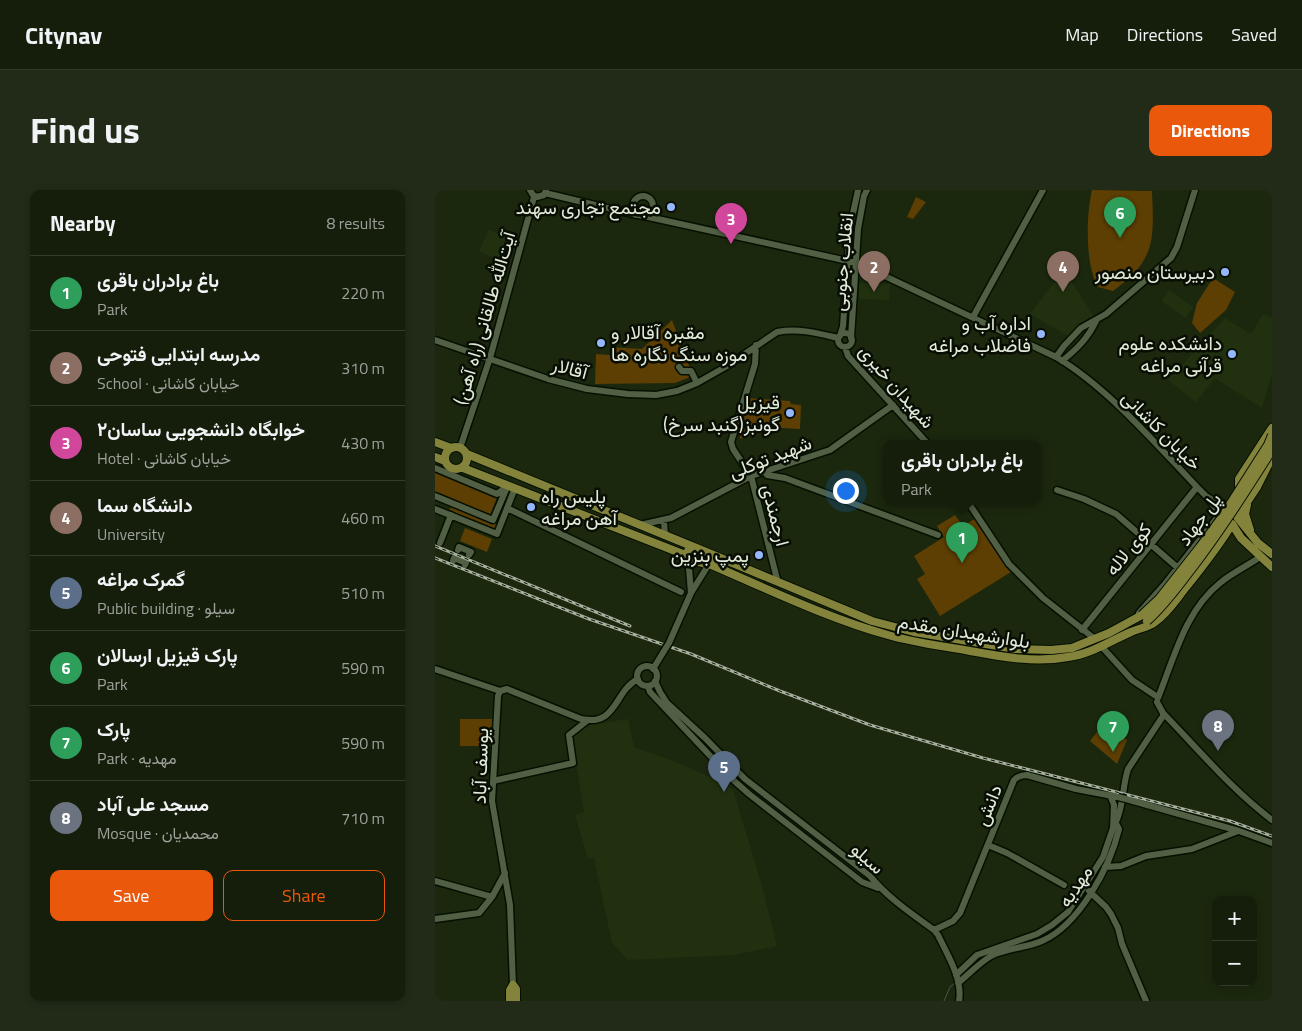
<!DOCTYPE html>
<html lang="en">
<head>
<meta charset="utf-8">
<style>
	:root { --surface:#141e0a; --page:#212b18; --text:#f1f3f6; --muted:#9da29c; --line:#333c2b; --accent:#ea580c }
	body { margin:0; font-family:"Titillium Web",Vazirmatn,sans-serif; background:var(--page); color:var(--text) }
	.controls { position:absolute; right:15px; bottom:15px; display:grid; overflow:hidden; border-radius:10px; box-shadow:0 2px 8px #0003 }
	.controls button { width:45px; height:45px; display:grid; place-items:center; padding:0; border:0; border-bottom:1px solid var(--line); background:var(--surface); color:var(--text); font:25px sans-serif }
	.you { position:absolute; left:410px; top:300px; width:18px; height:18px; margin:-12px; border:4px solid #fff; border-radius:50%; background:#1a73e8; box-shadow:0 0 0 8px #1a73e833 }
	.badge { display:grid; place-items:center; width:32px; height:32px; border-radius:50%; background:var(--accent); color:#fff; font-size:16px; font-weight:700 }
	.pin { position:absolute; translate:-50% -41px; filter:drop-shadow(0 1px 2px #0008) }
	.pin::after { content:''; position:absolute; top:26px; width:18px; height:15px; background:inherit; clip-path:polygon(0 0,100% 0,50% 100%) }
	.popup { position:absolute; left:448px; top:250px; width:158px; height:65px; box-sizing:border-box; display:grid; place-content:center; border-radius:10px; background:var(--surface); filter:drop-shadow(0 1px 4px #0005); font-size:16px; white-space:nowrap; color:var(--muted) }
	.popup b { font-size:19px; color:var(--text) }
	.popup::after { content:''; position:absolute; left:50%; top:100%; margin-left:-10px; border:10px solid transparent; border-top-color:var(--surface) }
	.list { margin:0; padding:0; list-style:none }
	h2 { display:flex; justify-content:space-between; align-items:center; height:65px; margin:0; padding:0 20px; font-size:21px }
	h2 small { font-size:16px; font-weight:400; color:var(--muted) }
	.list li { display:grid; grid-template-columns:32px 1fr auto; gap:15px; align-items:center; box-sizing:border-box; height:75px; padding:0 20px; border-top:1px solid var(--line) }
	.list b { display:block; font-size:19px; white-space:nowrap }
	.list p { margin:0; font-size:16px; white-space:nowrap; color:var(--muted) }
	.list em { font-size:16px; font-style:normal; color:var(--muted) }
	.actions { display:flex; gap:10px; padding:15px 20px }
	.actions a { flex:1; padding:11px 0; border:1px solid var(--accent); border-radius:10px; text-align:center; font-size:18px; color:var(--accent) }
	.actions .main { background:var(--accent); color:#fff }
	.map { position:relative; flex:none; width:837px; height:811px; overflow:hidden; border-radius:10px }
	header { display:flex; align-items:center; gap:30px; box-sizing:border-box; height:70px; padding:0 25px; background:var(--surface); border-bottom:1px solid var(--line) }
	header strong { font-size:24px }
	nav { display:flex; gap:28px; margin-inline-start:auto; font-size:18px }
	.intro { display:flex; align-items:center; justify-content:space-between; box-sizing:border-box; height:120px; padding:0 30px }
	h1 { margin:0; font-size:35px }
	.button { padding:12px 22px; border-radius:10px; background:var(--accent); color:#fff; font-size:18px; font-weight:700 }
	main { display:flex; gap:30px; padding:0 30px }
	aside { flex:1; background:var(--surface); border-radius:10px; box-shadow:0 2px 8px #0003 }
	.map>svg:first-child { display:block }
	.built { fill:#213110 }
	.green { fill:#5d3e03 }
	.lines { fill:none; stroke-linecap:round; stroke-linejoin:round }
	.stream { stroke:#46544d; stroke-width:1 }
	.minor-casing { stroke:#061000; stroke-width:9 }
	.major-casing { stroke:#061000; stroke-width:10 }
	.minor { stroke:#516044; stroke-width:6 }
	.major { stroke:#83833c; stroke-width:8 }
	.rail-casing { stroke:#a6b09d; stroke-width:3 }
	.rail { stroke:#090e05; stroke-width:1; stroke-dasharray:4; stroke-linecap:butt }
	.minor-bridge-casing { stroke:#061000; stroke-width:9; stroke-linecap:butt }
	.major-bridge-casing { stroke:#061000; stroke-width:10; stroke-linecap:butt }
	.minor-bridge { stroke:#516044; stroke-width:6 }
	.major-bridge { stroke:#83833c; stroke-width:8 }
	.poi-dot { fill:#95b7fd; stroke:#090e05; stroke-width:2 }
	.labels { text-anchor:middle; stroke-width:5; stroke-linejoin:round; paint-order:stroke }
	.poi-label { font-size:19px; fill:#e2ebda; stroke:#090e05; text-anchor:end }
	.street-label { font-size:19px; fill:#e2ebda; stroke:#090e05 }
</style>
</head>
<body>
<header>
<strong>Citynav</strong>
<nav><a>Map</a><a>Directions</a><a>Saved</a></nav>
</header>
<div class="intro"><h1>Find us</h1><a class="button">Directions</a></div>
<main>
<aside>
<h2>Nearby<small>8 results</small></h2>
<ul class="list">
<li><span class="badge" style="background:#2e9e5b">1</span><div><b>باغ برادران باقری</b><p>Park</p></div><em>220 m</em></li>
<li><span class="badge" style="background:#8d6e63">2</span><div><b>مدرسه ابتدایی فتوحی</b><p>School · خیابان کاشانی</p></div><em>310 m</em></li>
<li><span class="badge" style="background:#d1479c">3</span><div><b>خوابگاه دانشجویی ساسان۲</b><p>Hotel · خیابان کاشانی</p></div><em>430 m</em></li>
<li><span class="badge" style="background:#8d6e63">4</span><div><b>دانشگاه سما</b><p>University</p></div><em>460 m</em></li>
<li><span class="badge" style="background:#5c6f8a">5</span><div><b>گمرک مراغه</b><p>Public building · سیلو</p></div><em>510 m</em></li>
<li><span class="badge" style="background:#2e9e5b">6</span><div><b>پارک قیزیل ارسالان</b><p>Park</p></div><em>590 m</em></li>
<li><span class="badge" style="background:#2e9e5b">7</span><div><b>پارک</b><p>Park · مهدیه</p></div><em>590 m</em></li>
<li><span class="badge" style="background:#6b7280">8</span><div><b>مسجد علی آباد</b><p>Mosque · محمدیان</p></div><em>710 m</em></li>
</ul>
<div class="actions"><a class="main">Save</a><a>Share</a></div>
</aside>
<div class="map">
<svg width="837" height="811" viewBox="0 0 837 811">
	<rect width="100%" height="100%" fill="#1b280e"/>
	<path class="built" d="M 54,40 L 72,47 L 68,55 L 78,59 L 77,61 L 68,57 L 63,70 L 44,61 Z
		M 629,80 L 660,128 L 633,146 L 595,124 Z
		M 424,93 L 455,94 L 454,110 L 424,109 Z
		M 734,100 L 758,117 L 751,128 L 726,111 Z
		M 828,124 L 837,128 L 837,183 L 827,218 L 780,188 L 761,212 L 733,190 L 790,128 L 816,144 Z
		M 193,529 L 199,557 L 243,573 L 286,592 L 298,600 L 325,689 L 342,756 L 299,765 L 193,770 L 177,753 L 159,668 L 153,669 L 140,625 L 149,622 L 137,547 L 149,536 Z"/>
	<path class="green" d="M 657,0 L 717,1 C 719,50 721,70 678,101 L 663,97 C 650,75 651,25 657,0 Z
		M 481,7 L 491,12 L 478,29 L 472,27 Z
		M 778,88 L 800,102 L 791,120 L 765,143 L 757,133 L 762,113 Z
		M 237,130 L 256,181 L 260,185 L 240,193 L 160,194 L 161,164 L 175,165 L 176,157 L 207,159 Z
		M 311,208 L 355,211 L 356,214 L 366,215 L 365,239 L 346,238 L 305,249 L 306,224 Z
		M 0,280 L 63,305 L 55,325 L 0,302 Z
		M 71,305 L 75,307 L 61,340 L 14,321 L 17,315 L 59,333 Z
		M 520,325 L 528,336 L 541,328 L 576,382 L 505,426 L 482,389 L 490,384 L 479,366 L 509,347 L 502,336 Z
		M 30,338 L 57,349 L 52,362 L 25,351 Z
		M 25,529 L 59,529 L 59,556 L 25,556 Z
		M 669,533 L 692,550 L 682,574 L 655,551 Z"/>
	<g class="lines">
		<path class="stream" d="M 718,536 L 724,526 L 724,522 L 721,519
			M 694,571 L 716,539
			M 654,699 L 667,677
			M 642,718 L 652,703
			M 591,753 L 601,749 L 631,730
			M 509,811 L 515,797 L 520,793"/>
		<g class="minor-casing">
			<path id="minor" d="M 95,0 L 98,5 L 102,7 L 109,5 L 111,0
				M 110,3 L 202,25
				M198 16a10 10 0 1 1 20 0a10 10 0 1 1-20 0Z
				M 209,26 L 422,73 L 621,167 C 672,197 721,254 762,297 L 771,306 L 790,318
				M 538,127 L 608,0
				M403 150a7 7 0 1 1 14 0a7 7 0 1 1-14 0Z
				M 405,146 L 408,136 L 415,37 L 423,0
				M 416,148 L 423,39 L 429,6 L 432,0
				M 0,150 L 113,189 L 152,199 L 193,204 L 221,205 L 242,201 L 262,193 L 292,176 L 342,142 C 364,138 382,143 403,148
				M 321,155 L 320,174 L 296,252 L 298,259 L 316,286 L 342,389 L 341,391
				M 410,157 L 413,166 L 493,254
				M 621,167 L 629,156 L 646,138 L 671,124 L 736,68 L 742,57 L 760,0
				M 627,171 C 642,159 653,148 661,131
				M 244,177 L 247,181 L 256,181 L 262,193
				M 25,258 L 55,168 L 99,7
				M 0,278 L 62,304 L 72,296
				M 332,285 L 350,288 L 503,345
				M 622,300 L 649,309 L 681,324 L 743,378
				M 0,306 L 58,330 L 73,295
				M 533,312 L 574,374 L 608,408 L 660,449
				M 72,318 L 246,402
				M 0,319 L 62,344 L 80,298
				M 229,330 L 230,346
				M 205,335 L 236,328 L 316,286 L 395,260 L 458,215
				M 5,353 L 16,325
				M 23,360 L 24,357 L 36,362 L 34,365
				M 253,366 L 256,403 L 274,374
				M 18,371 L 19,368 L 31,373 L 30,375
				M 704,423 L 729,395 L 785,324 L 775,311
				M 647,440 L 762,297
				M 234,453 L 256,403
				M 667,457 L 697,490 L 721,506
				M202 486a10 10 0 1 1 20 0a10 10 0 1 1-20 0Z
				M 0,479 L 65,501
				M 218,479 L 229,461
				M 220,491 L 225,502 L 232,513 L 270,548 L 310,589 L 435,686 C 453,708 477,724 499,740 L 503,745 C 512,764 528,789 524,811
				M 213,496 L 215,502 L 297,589 L 314,604 L 427,692 L 443,698
				M 723,508 C 739,468 750,421 785,393 C 797,383 812,376 825,367
				M 728,523 C 764,560 796,599 837,630
				M 58,591 L 138,573 L 134,545 L 153,530
				M 691,609 L 804,641 L 837,653
				M 680,634 C 689,617 687,597 693,579 L 728,526 L 728,523 L 722,512
				M 553,655 L 572,663 L 629,695
				M 670,677 L 686,676 L 711,666 L 757,659 L 803,641
				M 0,691 L 57,707
				M 654,701 L 671,717 L 676,724 L 683,738 L 687,754 L 711,811
				M 0,729 L 44,723 L 57,707 L 70,683
				M 499,740 L 518,731 L 525,723 L 579,590 C 583,586 586,585 592,585 L 641,599 L 683,607
				M 521,785 L 542,765 L 602,744 L 617,735 L 633,722 L 668,667 L 678,638 L 679,615 L 675,605
				M 523,793 C 533,785 544,773 556,766 C 571,758 591,758 607,751 C 644,735 675,677 684,639 L 682,635 L 678,638
				M 78,795 L 75,715 L 57,611 L 63,506 L 65,501 L 72,499 L 146,529 C 182,537 179,501 203,489"/>
		</g>
		<g class="major-casing">
			<path id="major" d="M 0,252 L 16,258
				M10 268a11 11 0 1 1 22 0a11 11 0 1 1-22 0Z
				M 32,264 L 259,357
				M 0,267 L 10,271
				M 837,267 L 822,297 L 802,327 L 823,353 L 837,364
				M 28,278 L 253,366
				M 808,300 L 804,297 L 804,289 L 837,238
				M 812,315 L 810,324 L 815,340
				M 255,357 L 259,357 L 276,364 L 279,369 L 277,372 C 270,376 256,371 252,363 Z
				M 276,364 L 437,431 L 479,442 L 581,459 L 616,460 L 637,458 L 674,443 L 707,425
				M 274,374 C 333,399 392,428 453,445 C 480,453 508,456 535,461 C 568,467 600,473 633,467 C 656,464 675,451 696,442 C 704,438 712,438 720,432 C 733,423 742,408 752,396 C 768,376 784,356 797,334 L 806,348 L 837,377
				M 78,795 L 81,799 L 81,811
				M 75,811 L 75,800 L 78,795"/>
		</g>
		<use href="#minor" class="minor"/>
		<use href="#major" class="major"/>
		<g class="rail-casing">
			<path id="rail" d="M 0,356 L 195,436
				M 0,368 L 154,429 L 256,464 L 345,501 L 435,535 L 548,568 L 795,631 L 837,646"/>
		</g>
		<use href="#rail" class="rail"/>
		<g class="minor-bridge-casing">
			<path id="minor-bridge" d="M 229,461 L 234,453
				M 683,607 L 691,609"/>
		</g>
		<g class="major-bridge-casing">
			<path id="major-bridge" d="M 707,425 L 724,409 L 765,357 L 787,327 L 833,255 L 837,245
				M 712,431 C 729,416 741,399 755,381 C 785,342 811,301 837,260"/>
		</g>
		<use href="#minor-bridge" class="minor-bridge"/>
		<use href="#major-bridge" class="major-bridge"/>
	</g>
	<g class="poi-dot">
		<circle cx="236" cy="17" r="5"/>
		<circle cx="790" cy="82" r="5"/>
		<circle cx="606" cy="144" r="5"/>
		<circle cx="166" cy="153" r="5"/>
		<circle cx="797" cy="164" r="5"/>
		<circle cx="355" cy="223" r="5"/>
		<circle cx="96" cy="317" r="5"/>
		<circle cx="324" cy="365" r="5"/>
	</g>
	<g class="labels">
		<g class="poi-label">
			<text x="226" y="24">مجتمع تجاری سهند</text>
			<text x="780" y="89">دبیرستان منصور</text>
			<text x="596" y="140">اداره آب و<tspan x="596" dy="22">فاضلاب مراغه</tspan></text>
			<text x="176" y="149" text-anchor="start">مقبره آقالار و<tspan x="176" dy="22">موزه سنگ نگاره ها</tspan></text>
			<text x="787" y="160">دانشکده علوم<tspan x="787" dy="22">قرآنی مراغه</tspan></text>
			<text x="345" y="219">قیزیل<tspan x="345" dy="22">گونبز(گنبد سرخ)</tspan></text>
			<text x="106" y="313" text-anchor="start">پلیس راه<tspan x="106" dy="22">آهن مراغه</tspan></text>
			<text x="314" y="372">پمپ بنزین</text>
		</g>
		<g class="street-label">
			<text transform="translate(407 72) rotate(-85)" y="7">انقلاب جنوبی</text>
			<text transform="translate(49 128) rotate(-74)" y="7">(راه آهن) آیت‌الله طالقانی</text>
			<text transform="translate(135 178) rotate(15)" y="7">آقالار</text>
			<text transform="translate(462 196) rotate(49)" y="7">شهیدان خیری</text>
			<text transform="translate(727 240) rotate(45)" y="7">خیابان کاشانی</text>
			<text transform="translate(335 267) rotate(-21)" y="7">شهید توکلی</text>
			<text transform="translate(341 325) rotate(76)" y="7">ارجمندی</text>
			<text transform="translate(764 329) rotate(-54)" y="7">پل جهاد</text>
			<text transform="translate(693 359) rotate(-51)" y="7">کوی لاله</text>
			<text transform="translate(529 441) rotate(9)" y="7">بلوارشهیدان مقدم</text>
			<text transform="translate(45 576) rotate(-88)" y="7">یوسف آباد</text>
			<text transform="translate(553 615) rotate(-68)" y="7">دانش</text>
			<text transform="translate(433 668) rotate(41)" y="7">سیلو</text>
			<text transform="translate(640 696) rotate(-56)" y="7">مهدیه</text>
		</g>
	</g>
</svg>
<div class="controls">
<button>+</button>
<button>−</button>
</div>
<div class="you"></div>
<div class="pin badge" style="left:527px;top:373px;background:#2e9e5b">1</div>
<div class="popup"><b>باغ برادران باقری</b>Park</div>
<div class="pin badge" style="left:439px;top:102px;background:#8d6e63">2</div>
<div class="pin badge" style="left:296px;top:54px;background:#d1479c">3</div>
<div class="pin badge" style="left:628px;top:102px;background:#8d6e63">4</div>
<div class="pin badge" style="left:289px;top:602px;background:#5c6f8a">5</div>
<div class="pin badge" style="left:685px;top:48px;background:#2e9e5b">6</div>
<div class="pin badge" style="left:678px;top:562px;background:#2e9e5b">7</div>
<div class="pin badge" style="left:783px;top:561px;background:#6b7280">8</div>
</div>
</main>
</body>
</html>
